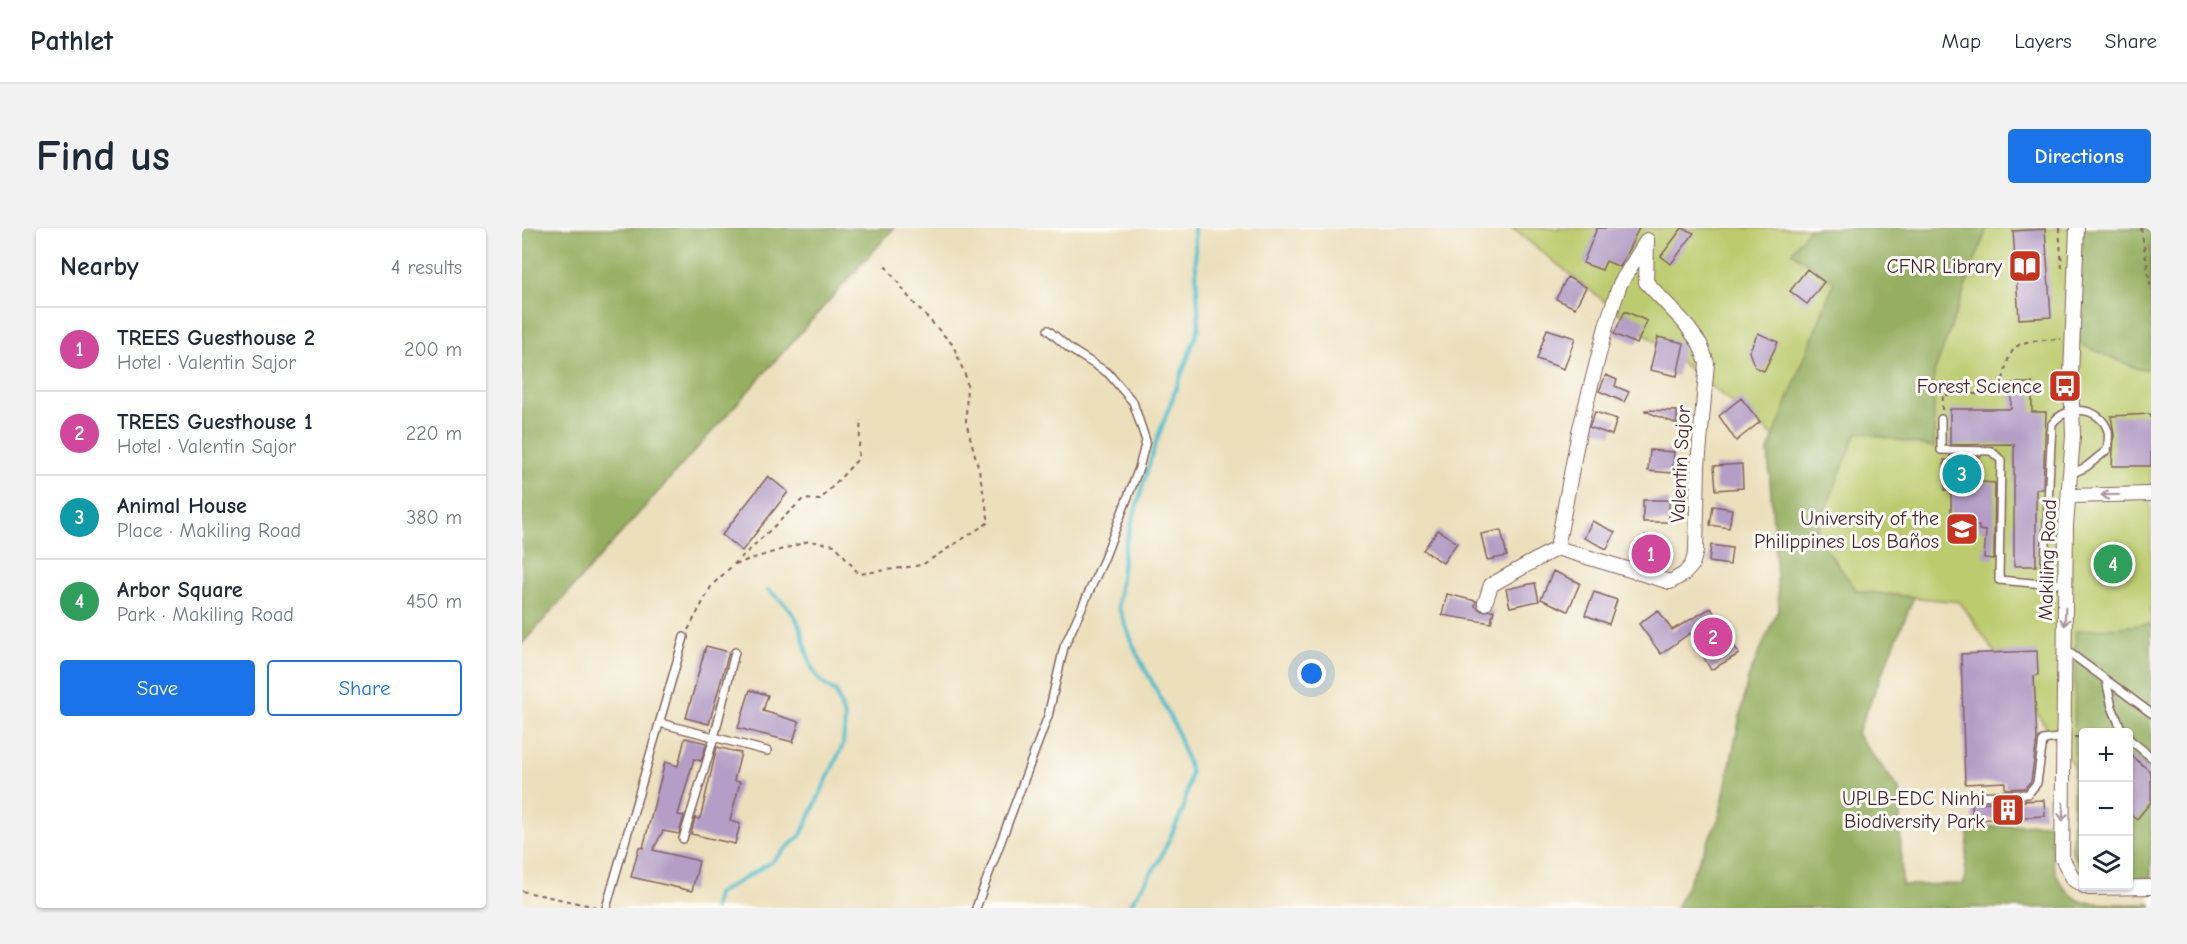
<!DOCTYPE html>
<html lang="en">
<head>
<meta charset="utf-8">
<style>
	:root { --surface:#fff; --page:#f2f2f3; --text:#1f2937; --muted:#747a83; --line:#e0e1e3; --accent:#1a73e8 }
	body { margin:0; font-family:"Comic Neue",sans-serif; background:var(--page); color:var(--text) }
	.controls { position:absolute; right:18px; bottom:18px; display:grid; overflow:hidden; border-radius:6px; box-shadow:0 2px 4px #0004 }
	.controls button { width:54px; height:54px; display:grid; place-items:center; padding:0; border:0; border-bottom:2px solid var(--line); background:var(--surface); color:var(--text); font:30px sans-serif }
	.you { position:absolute; left:790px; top:446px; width:21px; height:21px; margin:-15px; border:4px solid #fff; border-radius:50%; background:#1a73e8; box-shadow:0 0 0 9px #1a73e833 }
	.badge { display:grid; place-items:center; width:39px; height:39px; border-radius:50%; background:var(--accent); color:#fff; font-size:20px; font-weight:700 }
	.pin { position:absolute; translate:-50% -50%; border:3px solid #fff; box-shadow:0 2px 6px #0006 }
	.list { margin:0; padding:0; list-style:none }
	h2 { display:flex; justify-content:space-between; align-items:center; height:78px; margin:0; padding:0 24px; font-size:26px }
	h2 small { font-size:20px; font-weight:400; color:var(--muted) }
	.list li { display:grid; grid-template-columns:39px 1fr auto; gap:18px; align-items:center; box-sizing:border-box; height:84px; padding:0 24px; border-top:2px solid var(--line) }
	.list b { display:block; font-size:22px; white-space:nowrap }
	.list p { margin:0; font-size:20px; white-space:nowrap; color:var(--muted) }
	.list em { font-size:20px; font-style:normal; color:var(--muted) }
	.actions { display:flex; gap:12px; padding:18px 24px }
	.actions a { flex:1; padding:14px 0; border:2px solid var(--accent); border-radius:6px; text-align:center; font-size:21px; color:var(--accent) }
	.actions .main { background:var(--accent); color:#fff }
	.icon { flex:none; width:33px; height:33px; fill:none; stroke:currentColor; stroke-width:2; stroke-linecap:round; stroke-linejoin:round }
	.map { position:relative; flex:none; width:1629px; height:680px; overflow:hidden; border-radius:6px }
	header { display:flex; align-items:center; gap:36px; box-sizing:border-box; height:84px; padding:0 30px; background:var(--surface); border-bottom:2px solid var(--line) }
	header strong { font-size:28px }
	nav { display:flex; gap:33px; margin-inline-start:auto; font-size:21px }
	.intro { display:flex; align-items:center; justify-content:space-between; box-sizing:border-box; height:144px; padding:0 36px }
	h1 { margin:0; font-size:42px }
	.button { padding:15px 27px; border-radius:6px; background:var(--accent); color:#fff; font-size:21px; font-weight:700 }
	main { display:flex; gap:36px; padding:0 36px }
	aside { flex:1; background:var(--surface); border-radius:6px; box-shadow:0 2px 4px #0004 }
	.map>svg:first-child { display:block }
	.green { fill:#bccb6d; stroke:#83754c; stroke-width:1.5 }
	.forest { fill:#95af60; stroke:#706746; stroke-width:1.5 }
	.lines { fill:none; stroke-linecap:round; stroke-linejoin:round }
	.stream { stroke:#51becb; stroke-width:4 }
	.building { fill:#b49dc6 }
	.service-casing { stroke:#83625e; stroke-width:10 }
	.minor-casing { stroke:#83625e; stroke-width:16 }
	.path { stroke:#83625e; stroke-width:2; stroke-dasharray:4.5 4.5; stroke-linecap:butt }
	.service { stroke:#fff; stroke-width:7 }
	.minor { stroke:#fff; stroke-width:14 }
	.oneway { stroke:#ae9aa0 }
	.labels { text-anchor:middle; stroke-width:6; stroke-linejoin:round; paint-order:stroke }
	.poi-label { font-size:20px; fill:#4a1f2b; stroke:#fdfcf7; text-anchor:end }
	.street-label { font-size:20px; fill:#4a1f2b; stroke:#fdfcf7 }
</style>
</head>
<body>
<header>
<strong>Pathlet</strong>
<nav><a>Map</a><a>Layers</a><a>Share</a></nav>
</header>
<div class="intro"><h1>Find us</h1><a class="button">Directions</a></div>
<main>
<aside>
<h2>Nearby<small>4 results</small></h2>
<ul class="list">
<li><span class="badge" style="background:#d1479c">1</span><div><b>TREES Guesthouse 2</b><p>Hotel · Valentin Sajor</p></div><em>200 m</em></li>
<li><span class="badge" style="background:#d1479c">2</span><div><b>TREES Guesthouse 1</b><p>Hotel · Valentin Sajor</p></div><em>220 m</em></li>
<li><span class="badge" style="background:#0f9aa8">3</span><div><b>Animal House</b><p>Place · Makiling Road</p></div><em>380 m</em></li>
<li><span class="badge" style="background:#2e9e5b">4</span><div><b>Arbor Square</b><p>Park · Makiling Road</p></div><em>450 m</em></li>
</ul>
<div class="actions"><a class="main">Save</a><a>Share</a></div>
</aside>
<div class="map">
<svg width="1629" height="680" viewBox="0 0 1629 680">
	<rect width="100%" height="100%" fill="#fdfcf7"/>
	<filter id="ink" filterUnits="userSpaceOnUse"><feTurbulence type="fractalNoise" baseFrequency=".0167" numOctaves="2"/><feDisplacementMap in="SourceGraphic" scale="12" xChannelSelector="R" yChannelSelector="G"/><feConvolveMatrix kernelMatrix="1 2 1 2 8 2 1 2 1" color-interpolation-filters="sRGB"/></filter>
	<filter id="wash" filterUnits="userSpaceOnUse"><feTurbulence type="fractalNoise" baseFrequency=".008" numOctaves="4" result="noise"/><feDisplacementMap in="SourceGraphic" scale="24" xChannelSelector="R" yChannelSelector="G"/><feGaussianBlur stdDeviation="1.35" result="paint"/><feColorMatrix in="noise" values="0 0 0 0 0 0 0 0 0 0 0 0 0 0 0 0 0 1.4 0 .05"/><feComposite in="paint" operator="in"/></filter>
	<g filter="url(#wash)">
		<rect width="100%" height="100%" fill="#ecdfbc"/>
		<path class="green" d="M 990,0 L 1629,0 L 1629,649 L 1606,505 L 1562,505 L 1561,552 L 1438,374 L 1335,364 L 1292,306 L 1313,257 Z"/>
		<path class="forest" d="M 0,0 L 372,0 L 0,416 Z
			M 1287,0 L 1465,0 L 1412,145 L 1412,219 L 1335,204 L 1293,306 L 1335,363 L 1392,369 L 1335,506 L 1377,561 L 1380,657 L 1442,656 L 1447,600 L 1529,595 C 1528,624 1528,658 1559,673 C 1568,677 1615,676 1629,676 L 1629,680 L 1154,680 L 1197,590 L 1226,450 L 1257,380 L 1246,223 L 1312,54 L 1270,24 Z
			M 1548,0 L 1629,0 L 1629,141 L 1616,141 L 1556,115 Z
			M 1629,396 L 1629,650 L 1607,651 L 1606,505 L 1562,505 L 1561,644 L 1550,624 L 1554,403 Z"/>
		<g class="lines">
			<path class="stream" d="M 192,680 L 195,666 L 248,635 L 279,607 L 321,517 L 323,491 L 314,464 C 285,451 287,423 277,397 C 271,382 258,371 246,362
				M 606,680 L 637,633 L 661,582 L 669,544 L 652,496 L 614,424 L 596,378 L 602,321 L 633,217 L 677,99 L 672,0"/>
		</g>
		<g id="blocks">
			<path class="building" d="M 1075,0 L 1117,0 L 1098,39 L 1084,33 L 1080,42 L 1061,35 Z
				M 1160,0 L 1172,5 L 1149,36 L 1139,28 Z
				M 1523,1 L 1529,89 L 1497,91 L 1491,3 Z
				M 1285,41 L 1302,54 L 1285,76 L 1268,63 Z
				M 1045,49 L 1064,59 L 1053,80 L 1034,71 Z
				M 1103,83 L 1125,93 L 1115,116 L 1092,106 Z
				M 1025,101 L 1053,110 L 1042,141 L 1015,131 Z
				M 1236,105 L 1256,114 L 1242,143 L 1233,139 L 1227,124 Z
				M 1136,109 L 1162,115 L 1155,148 L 1128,142 Z
				M 1084,147 L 1095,152 L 1093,158 L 1107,164 L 1102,174 L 1077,163 Z
				M 1489,155 L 1510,155 L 1510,184 L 1524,184 L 1521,261 L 1514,261 L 1514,338 L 1492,338 L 1492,216 L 1428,217 L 1428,181 L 1489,181 Z
				M 1219,170 L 1238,194 L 1214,213 L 1197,188 Z
				M 1123,182 L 1155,183 L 1155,196 L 1123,183 Z
				M 1073,184 L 1095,191 L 1090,207 L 1067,199 Z
				M 1629,186 L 1629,238 L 1590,238 L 1592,207 L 1589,188 Z
				M 1128,222 L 1152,224 L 1150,245 L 1126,243 Z
				M 1428,228 L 1458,228 L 1459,254 L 1473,255 L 1472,331 L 1462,330 L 1464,303 L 1457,302 L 1457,298 L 1429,298 L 1429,261 L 1423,262 L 1422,232 L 1428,232 Z
				M 1220,236 L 1221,260 L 1194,262 L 1192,238 Z
				M 246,248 L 266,264 L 220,323 L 200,307 Z
				M 1121,272 L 1147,272 L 1147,294 L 1121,294 Z
				M 1191,278 L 1210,281 L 1207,300 L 1188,297 Z
				M 1070,293 L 1093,304 L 1085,321 L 1062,310 Z
				M 916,302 L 935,315 L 921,335 L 901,322 Z
				M 979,302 L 985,328 L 965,332 L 959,306 Z
				M 1123,308 L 1148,326 L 1137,341 L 1127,338 L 1110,325 Z
				M 1189,317 L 1210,320 L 1208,337 L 1187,334 Z
				M 1031,343 L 1058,355 L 1046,383 L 1019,371 Z
				M 1013,355 L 1017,373 L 988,379 L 984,361 Z
				M 1072,364 L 1095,372 L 1087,396 L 1063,387 Z
				M 925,366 L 954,373 L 953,378 L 960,383 L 972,382 L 969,395 L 920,387 Z
				M 1189,380 L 1217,426 L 1189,442 L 1168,405 L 1139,426 L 1117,396 L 1136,382 L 1150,402 Z
				M 184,418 L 207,424 L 187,496 L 164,490 Z
				M 1515,423 L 1516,447 L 1512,448 L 1515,512 L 1509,553 L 1503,560 L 1483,561 L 1483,554 L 1443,556 L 1439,426 Z
				M 228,462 L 246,467 L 241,483 L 277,494 L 271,514 L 216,500 Z
				M 163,510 L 185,515 L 179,533 L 172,531 L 156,587 L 162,588 L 157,606 L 141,603 L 131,622 L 177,633 L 170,663 L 109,649 L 117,619 L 121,620 L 143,534 L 156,538 Z
				M 195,519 L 219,525 L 212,553 L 218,554 L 208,593 L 218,596 L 213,616 L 169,606 L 173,590 L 177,591 L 179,587 Z
				M 1606,525 L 1629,544 L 1629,574 L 1615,591 L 1606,584 Z
				M 1522,572 L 1523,588 L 1451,592 L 1450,575 Z"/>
		</g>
	</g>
	<g filter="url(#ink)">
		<use href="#blocks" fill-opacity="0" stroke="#83625e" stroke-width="1.5"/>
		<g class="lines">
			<g class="service-casing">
				<path id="service" d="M 1419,191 L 1419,222 L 1469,223 L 1479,232 L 1477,352 L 1522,356 L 1544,355
					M 1522,356 L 1530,196 C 1544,176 1578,178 1586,203 C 1587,208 1586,216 1585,222 L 1564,239 L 1549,246
					M 1544,422 L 1629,485
					M 1584,452 L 1590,479 L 1601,505
					M 138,495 L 245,523
					M 1606,510 L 1629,529
					M 1450,568 L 1506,566 L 1515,555 L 1521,512 L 1543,509
					M 161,611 L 192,510 L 213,424
					M 84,680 L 162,409
					M 454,680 L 526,488 L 542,419 L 582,331 L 617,240 L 624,213 L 611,174 L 586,145 L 548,121 L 526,102"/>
			</g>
			<g class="minor-casing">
				<path id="minor" d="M 1555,0 L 1549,147 L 1551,208 L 1544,298 L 1540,630 L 1552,652 L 1562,657
					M 1125,12 L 1124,54 L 1162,94 L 1178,116 L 1185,135 L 1176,237 L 1174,323 L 1170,337 L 1162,346 L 1148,354 L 1035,320 L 1057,204 L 1085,95 L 1098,56 Z
					M 1547,268 L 1629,266
					M 963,375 L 969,357 L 1035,320
					M 1562,658 L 1567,660 L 1629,659"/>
			</g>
			<path class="path" d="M 1537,0 L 1540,40
				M 1619,0 L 1629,61
				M 1420,182 L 1421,167 L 1454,166 L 1480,157 C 1489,110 1494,114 1539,111
				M 213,336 L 287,313 L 313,317 L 337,346 L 400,337 L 467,294 L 457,242 L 444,194 L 445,152 L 431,117 L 389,72 L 361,35
				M 166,402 L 190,357 L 281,271 L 298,272 L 336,231 L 339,192
				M 1552,509 L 1562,509
				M 0,663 L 74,679"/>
			<use href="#service" class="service"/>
			<use href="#minor" class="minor"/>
		</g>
		<defs><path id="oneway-shaft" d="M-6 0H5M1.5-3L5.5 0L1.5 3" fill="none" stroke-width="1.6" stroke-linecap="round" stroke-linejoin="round" transform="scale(1.5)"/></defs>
		<g class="oneway">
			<use href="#oneway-shaft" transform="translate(1588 267) rotate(179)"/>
			<use href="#oneway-shaft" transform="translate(1543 389) rotate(92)"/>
			<use href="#oneway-shaft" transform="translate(1541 584) rotate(91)"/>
		</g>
	</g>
	<defs>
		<g id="library-square" transform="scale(1.725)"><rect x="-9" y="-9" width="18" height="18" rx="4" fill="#c8321e" stroke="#fdfcf7"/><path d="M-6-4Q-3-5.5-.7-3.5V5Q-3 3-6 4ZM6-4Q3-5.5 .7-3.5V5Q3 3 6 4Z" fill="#fff"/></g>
		<g id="bus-square" transform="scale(1.725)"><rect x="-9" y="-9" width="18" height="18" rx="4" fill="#c8321e" stroke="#fdfcf7"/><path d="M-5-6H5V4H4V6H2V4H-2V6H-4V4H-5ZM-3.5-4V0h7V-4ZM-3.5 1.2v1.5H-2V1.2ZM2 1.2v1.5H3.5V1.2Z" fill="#fff"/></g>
		<g id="university-square" transform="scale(1.725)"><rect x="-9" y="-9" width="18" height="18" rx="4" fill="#c8321e" stroke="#fdfcf7"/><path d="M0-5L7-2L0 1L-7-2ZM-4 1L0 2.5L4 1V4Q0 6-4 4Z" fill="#fff"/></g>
		<g id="building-square" transform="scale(1.725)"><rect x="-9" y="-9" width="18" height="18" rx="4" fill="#c8321e" stroke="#fdfcf7"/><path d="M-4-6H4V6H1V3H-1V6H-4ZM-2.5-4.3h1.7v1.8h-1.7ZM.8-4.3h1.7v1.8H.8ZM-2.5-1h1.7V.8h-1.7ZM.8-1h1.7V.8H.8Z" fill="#fff"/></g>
	</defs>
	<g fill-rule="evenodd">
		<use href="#library-square" x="1503" y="38"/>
		<use href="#bus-square" x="1543" y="158"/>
		<use href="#university-square" x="1440" y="301"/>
		<use href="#building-square" x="1486" y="582"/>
	</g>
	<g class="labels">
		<g class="poi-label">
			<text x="1480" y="45">CFNR Library</text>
			<text x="1520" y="165">Forest Science</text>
			<text x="1417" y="297">University of the<tspan x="1417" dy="23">Philippines Los Baños</tspan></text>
			<text x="1463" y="577">UPLB-EDC Ninhi<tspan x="1463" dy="23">Biodiversity Park</tspan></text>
		</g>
		<g class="street-label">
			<text transform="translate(1158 236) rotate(-87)" y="7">Valentin Sajor</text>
			<text transform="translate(1525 332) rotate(-88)" y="7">Makiling Road</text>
		</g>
	</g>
</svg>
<div class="controls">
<button>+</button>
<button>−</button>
<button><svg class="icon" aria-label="layers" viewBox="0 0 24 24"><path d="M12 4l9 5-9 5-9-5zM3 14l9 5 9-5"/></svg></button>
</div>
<div class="you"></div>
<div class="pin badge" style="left:1129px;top:326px;background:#d1479c">1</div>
<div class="pin badge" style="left:1191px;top:409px;background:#d1479c">2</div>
<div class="pin badge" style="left:1440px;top:246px;background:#0f9aa8">3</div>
<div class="pin badge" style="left:1591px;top:336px;background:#2e9e5b">4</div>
</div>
</main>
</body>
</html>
